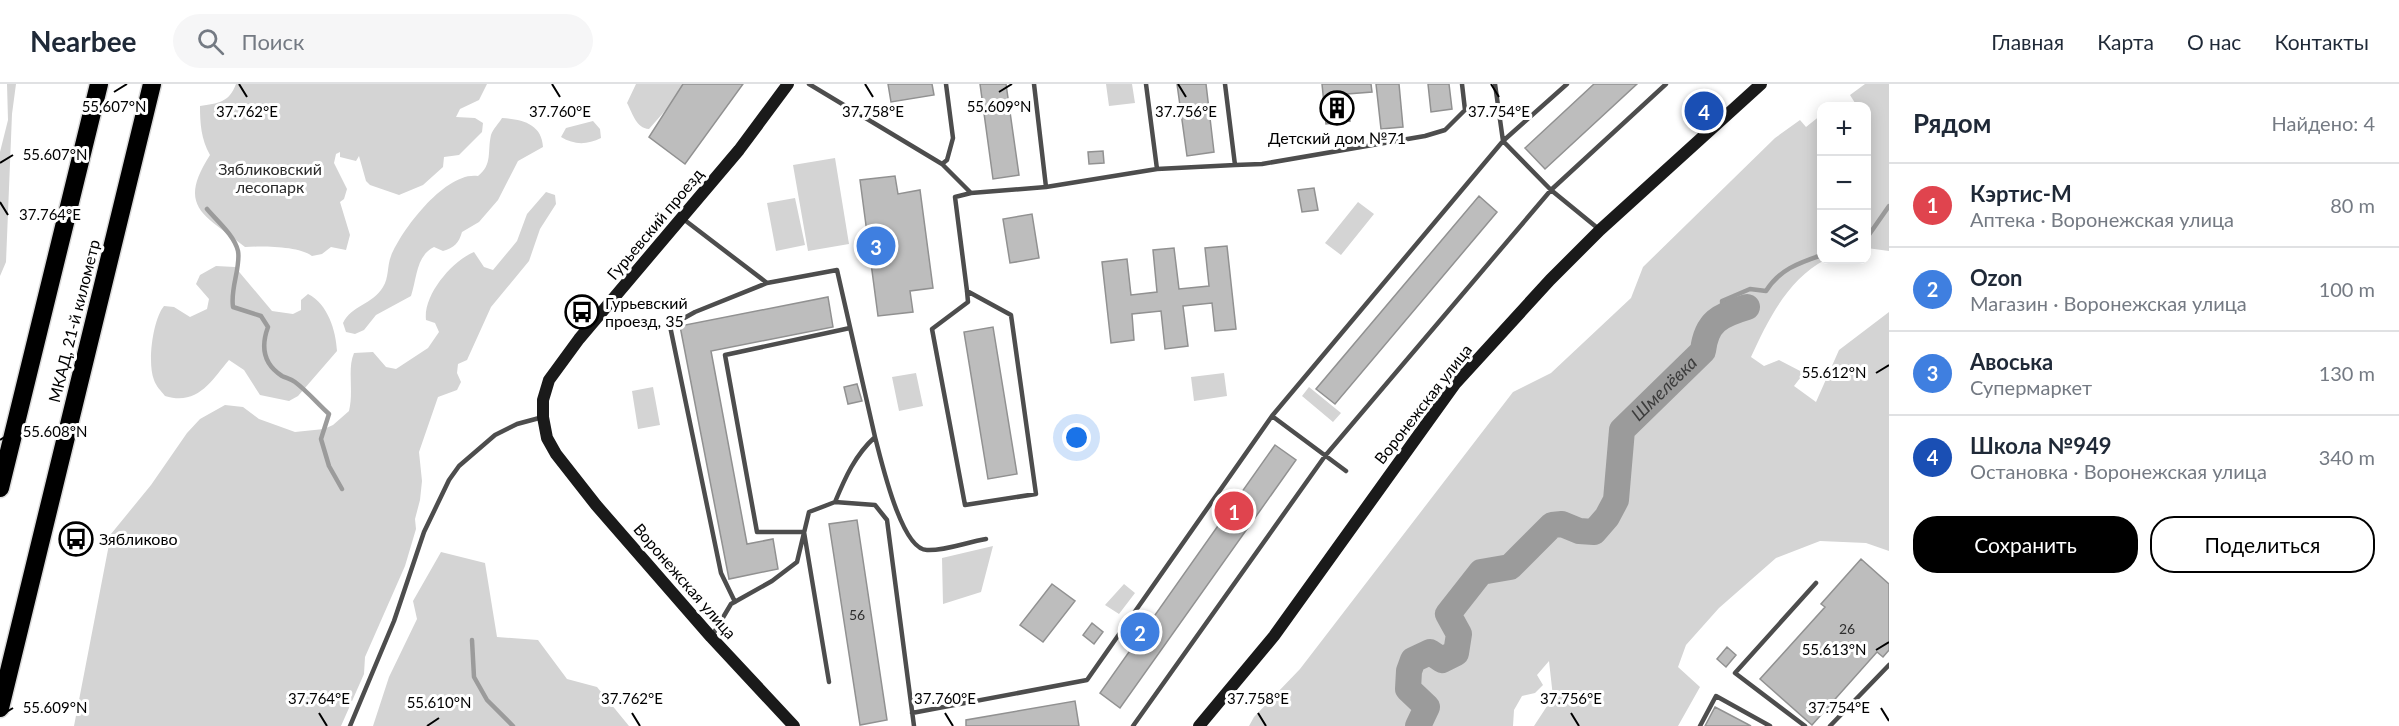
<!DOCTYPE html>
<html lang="ru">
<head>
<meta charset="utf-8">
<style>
	:root { --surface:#fff; --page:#f6f6f7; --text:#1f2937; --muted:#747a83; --line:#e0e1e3; --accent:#000 }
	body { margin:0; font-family:Lato,sans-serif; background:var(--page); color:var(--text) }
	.controls { position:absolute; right:18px; top:18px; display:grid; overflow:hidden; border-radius:12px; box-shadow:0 3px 15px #0003 }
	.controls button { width:54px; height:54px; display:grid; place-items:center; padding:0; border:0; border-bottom:2px solid var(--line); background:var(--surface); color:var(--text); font:30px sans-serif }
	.you { position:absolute; left:1077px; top:354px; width:21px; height:21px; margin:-15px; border:4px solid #fff; border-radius:50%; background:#1a73e8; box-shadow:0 0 0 9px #1a73e833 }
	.badge { display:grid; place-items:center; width:39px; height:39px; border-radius:50%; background:var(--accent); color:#fff; font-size:20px; font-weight:700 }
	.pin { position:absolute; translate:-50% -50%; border:3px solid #fff; box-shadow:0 2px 6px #0006 }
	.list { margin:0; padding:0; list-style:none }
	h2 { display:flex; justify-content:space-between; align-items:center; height:78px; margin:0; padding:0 24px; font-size:26px }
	h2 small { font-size:20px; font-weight:400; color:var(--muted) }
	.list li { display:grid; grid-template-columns:39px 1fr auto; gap:18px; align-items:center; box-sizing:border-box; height:84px; padding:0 24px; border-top:2px solid var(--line) }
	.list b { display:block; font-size:22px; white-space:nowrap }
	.list p { margin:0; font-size:20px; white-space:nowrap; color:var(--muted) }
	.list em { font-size:20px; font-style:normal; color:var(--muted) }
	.actions { display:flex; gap:12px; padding:18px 24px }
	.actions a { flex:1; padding:14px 0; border:2px solid var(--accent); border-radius:24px; text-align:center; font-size:21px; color:var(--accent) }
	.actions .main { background:var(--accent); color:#fff }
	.icon { flex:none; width:33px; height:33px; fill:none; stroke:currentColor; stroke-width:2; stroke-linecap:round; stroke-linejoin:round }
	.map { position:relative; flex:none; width:1889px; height:642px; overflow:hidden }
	header { display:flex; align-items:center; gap:36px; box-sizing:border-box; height:84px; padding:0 30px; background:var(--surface); border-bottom:2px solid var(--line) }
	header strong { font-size:28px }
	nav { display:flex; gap:33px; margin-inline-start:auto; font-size:21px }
	.search { width:420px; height:54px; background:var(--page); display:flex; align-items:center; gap:15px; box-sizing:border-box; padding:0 21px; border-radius:33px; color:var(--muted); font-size:22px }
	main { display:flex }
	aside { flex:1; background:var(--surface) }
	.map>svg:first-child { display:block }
	.green { fill:#d4d4d4 }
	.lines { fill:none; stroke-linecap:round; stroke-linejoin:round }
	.stream { stroke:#9b9b9b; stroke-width:4.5 }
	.river { stroke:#9b9b9b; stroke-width:26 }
	.building { fill:#bdbdbd; stroke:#919191; stroke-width:1.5 }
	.highway-casing { stroke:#dbdbdb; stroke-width:21 }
	.lane { stroke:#4d4d4d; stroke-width:4.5 }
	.secondary { stroke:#1a1a1a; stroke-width:12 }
	.highway { stroke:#000; stroke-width:18 }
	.ticks { fill:none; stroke:#000; stroke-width:2 }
	.labels { text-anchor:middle; stroke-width:6; stroke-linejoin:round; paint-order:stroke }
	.number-label { font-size:14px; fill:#2f2f2f }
	.poi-label { font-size:16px; fill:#000; stroke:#fff; text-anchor:start }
	.park-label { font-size:16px; fill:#2b2b2b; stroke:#fff }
	.street-label { font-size:16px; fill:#000; stroke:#fff }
	.water-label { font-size:18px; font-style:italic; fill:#3c3c3c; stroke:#fff }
	.ticks-label { font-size:15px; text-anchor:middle; fill:#000; stroke:#fff; stroke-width:6; stroke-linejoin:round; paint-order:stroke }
</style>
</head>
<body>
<header>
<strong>Nearbee</strong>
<div class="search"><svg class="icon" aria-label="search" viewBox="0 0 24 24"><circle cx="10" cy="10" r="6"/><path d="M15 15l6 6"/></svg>Поиск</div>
<nav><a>Главная</a><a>Карта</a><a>О нас</a><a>Контакты</a></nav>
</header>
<main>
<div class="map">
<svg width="1889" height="642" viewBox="0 0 1889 642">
	<rect width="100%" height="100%" fill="#fff"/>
	<path class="green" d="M 7,0 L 16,0 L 12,30 L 6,178 L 0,192 L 0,68 L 8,36 Z
		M 236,0 L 487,0 L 479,16 L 460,25 L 456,33 L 475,34 L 483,39 L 482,48 L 459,71 L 444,73 L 443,83 L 423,101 L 399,111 L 370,101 L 366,97 L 359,72 L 356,77 L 340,73 L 340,68 L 336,70 L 334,79 L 347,105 L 344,115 L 340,118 L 350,151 L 346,166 L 331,163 L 322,170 L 312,172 C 298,162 263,162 245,163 C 205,131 176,124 210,71 C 201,55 200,39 200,22 C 218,19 229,19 236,0 Z
		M 636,0 L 706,0 L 678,12 L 649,45 C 636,44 633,30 627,19 Z
		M 1106,0 L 1132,0 L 1135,19 L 1109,22 Z
		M 1865,0 L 1889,0 L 1889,167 L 1867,164 L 1866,22 L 1850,22 L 1855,19 L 1850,11 Z
		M 1821,31 L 1822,176 L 1825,176 C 1788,195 1768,236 1751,273 L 1764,282 L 1779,276 L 1804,289 L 1794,302 L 1816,318 L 1839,266 L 1889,228 L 1889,467 L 1866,459 L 1820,457 L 1776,474 L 1719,524 L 1686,561 L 1678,583 L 1700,603 L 1678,642 L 1534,642 L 1553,613 L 1549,577 L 1537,591 L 1543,601 L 1535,609 L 1522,612 L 1514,626 L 1513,642 L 1249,642 L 1254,633 L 1300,585 L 1513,308 L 1551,289 L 1631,214 L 1643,183 L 1775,54 L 1800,36 L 1806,43 Z
		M 502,34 C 522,35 542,40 543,63 L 518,77 L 498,116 L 479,138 L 462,148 C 459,159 454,164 443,167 L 434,163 C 416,172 417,194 411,212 L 376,231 L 364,246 L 355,250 L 346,248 L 343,239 C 351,222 373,220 383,203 C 389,194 387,182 391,172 C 402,145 446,87 478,92 C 493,80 487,68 491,51 C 493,45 499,39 502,34 Z
		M 593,37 L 600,45 L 601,54 C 587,61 574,61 561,53 L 566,44 Z
		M 835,74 L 849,160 L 808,167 L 793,81 Z
		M 546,108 L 555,111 L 556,120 L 540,145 L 529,177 L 491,223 L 467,276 L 458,280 L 457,289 L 461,298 L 457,306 L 438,313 L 419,368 L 422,397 L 420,416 L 415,435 L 416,445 L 405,482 L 365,573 L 364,590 L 341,642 L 74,642 L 111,450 L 151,401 L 187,349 L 200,335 L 225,321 L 243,323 L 259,335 L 295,348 L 324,345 L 333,341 L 349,327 C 354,307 347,285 354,269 L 373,268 L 386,283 L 396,285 L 428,264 L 439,248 L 435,239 L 426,236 C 423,211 452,177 474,168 L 484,183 L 493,186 L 517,157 L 527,130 Z
		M 795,114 L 805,161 L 776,167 L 767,119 Z
		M 1358,118 L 1374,130 L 1341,171 L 1325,159 Z
		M 216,182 L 235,183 L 272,227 L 293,230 L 301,226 L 301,216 L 308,210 C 328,220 336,247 337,267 L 298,312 L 289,317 L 260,311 L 244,286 L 229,276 C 211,297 198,322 165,312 C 161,307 156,302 154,296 C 147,279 153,235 164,222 L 174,223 L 190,233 L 207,225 L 209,215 L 196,200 L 200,191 Z
		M 916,289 L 923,322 L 899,327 L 892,293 Z
		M 1224,289 L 1227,312 L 1194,317 L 1191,293 Z
		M 653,303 L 660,341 L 638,345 L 632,307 Z
		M 1309,303 L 1341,329 L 1333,338 L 1302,312 Z
		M 993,462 L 981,508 L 943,520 L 942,474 Z
		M 441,468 L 485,479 L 497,553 L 538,556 L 567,595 L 597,603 L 629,642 L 373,642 L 389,593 L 417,535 L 413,517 Z
		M 1124,500 L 1135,509 L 1119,530 L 1105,521 Z"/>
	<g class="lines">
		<path class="stream" d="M 207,125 C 217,137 234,151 238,167 C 241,183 230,204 233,223 L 261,232 L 268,243 C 261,262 263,280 282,292 C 286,294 291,295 295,298 C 307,307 318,320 329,330 L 321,355 L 329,382 L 342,405
			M 1866,155 L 1889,122
			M 1723,230 L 1722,217 L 1750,205 L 1766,207 C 1779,186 1798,179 1822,171
			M 472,556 L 474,593 L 487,616 L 513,642"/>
		<path class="river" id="s1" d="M 1418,642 L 1427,623 L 1408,605 L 1409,587 L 1413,576 L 1430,568 L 1442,576 L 1456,569 L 1459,550 L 1448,530 L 1481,488 L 1510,483 L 1552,441 L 1562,440 L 1579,447 L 1594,448 L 1607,433 L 1616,416 L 1622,346 L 1703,267 C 1706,238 1720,231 1747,223"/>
	</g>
	<path class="building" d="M 683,0 L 743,0 L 685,80 L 649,53 Z
		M 888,0 L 932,0 L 934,11 L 891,18 Z
		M 980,0 L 1006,0 L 1019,91 L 993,95 Z
		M 1177,0 L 1206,0 L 1214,68 L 1187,72 Z
		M 1322,0 L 1371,0 L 1372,8 L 1347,10 L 1350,37 L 1326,40 Z
		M 1376,0 L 1399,0 L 1403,43 L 1381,45 Z
		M 1428,0 L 1449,0 L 1452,25 L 1431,28 Z
		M 1594,0 L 1637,0 L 1545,85 L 1525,64 Z
		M 1103,67 L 1104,79 L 1089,80 L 1088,68 Z
		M 895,92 L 898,110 L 920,106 L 933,204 L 910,207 L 913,228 L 878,232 L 860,96 Z
		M 1314,104 L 1318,126 L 1302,128 L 1298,106 Z
		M 1479,112 L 1497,128 L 1335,320 L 1316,305 Z
		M 1032,130 L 1039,174 L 1010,179 L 1003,135 Z
		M 1227,162 L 1236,245 L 1215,247 L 1212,219 L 1183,222 L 1188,262 L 1165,265 L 1161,227 L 1132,230 L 1134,256 L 1111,259 L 1102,178 L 1127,175 L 1131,211 L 1157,208 L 1153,166 L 1174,164 L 1179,205 L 1209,202 L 1205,164 Z
		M 828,213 L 833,243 L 711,267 L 747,460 L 773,455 L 778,485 L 729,495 L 680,242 Z
		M 993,243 L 1017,390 L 988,395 L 964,248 Z
		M 857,300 L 862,317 L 848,320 L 844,303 Z
		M 1275,361 L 1296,376 L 1120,624 L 1100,609 Z
		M 857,436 L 887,636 L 860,641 L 829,440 Z
		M 1861,475 L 1889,500 L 1889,566 L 1883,573 L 1877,568 L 1812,641 L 1760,595 L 1825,523 L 1821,520 Z
		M 1052,500 L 1075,517 L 1043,558 L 1020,541 Z
		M 1092,539 L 1103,548 L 1094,560 L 1083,551 Z
		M 1727,563 L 1736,571 L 1726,583 L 1717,575 Z
		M 1075,617 L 1079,642 L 966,642 L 966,636 Z
		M 1715,623 L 1751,642 L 1705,642 Z"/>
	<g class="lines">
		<g class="highway-casing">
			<path id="highway" d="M 0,404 L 99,0
				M 0,624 L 152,0"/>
		</g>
		<path class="lane" d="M 809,0 L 942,80 L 971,109 L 1046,103 L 1157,85 L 1146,0
			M 1034,0 L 1046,103
			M 1495,0 L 1503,57 L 1551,106 L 1600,146
			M 942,80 L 947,76 L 953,54 L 946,0
			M 1235,81 L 1262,80 L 1425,52 L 1445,46 L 1465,26 L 1462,0
			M 1157,85 L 1235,81 L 1225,0
			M 682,134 L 767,199 L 837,186 L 875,353 C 855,371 845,394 835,418
			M 967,207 L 1011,231 L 1036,410 L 965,421 L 932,245 L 968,218 L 967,207 L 955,113 L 971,109
			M 1272,332 L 1346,387
			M 875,353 C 881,375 901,466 927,466 C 945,467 967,458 986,455
			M 735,518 L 721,489 L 670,242 L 695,228 L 767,199
			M 712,552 L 731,520 L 772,497 L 797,478 L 809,428 L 835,418 L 875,421 L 887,436 L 914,642
			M 829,598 L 804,448 L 757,448 L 725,271 L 850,244
			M 912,629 L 1087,596 L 1272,332 L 1503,57 L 1567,0
			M 350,642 L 394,537 L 424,448 L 449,396 L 459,382 L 495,351 L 517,340 L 543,333
			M 1133,642 L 1325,372 L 1551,106 L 1666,0
			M 1700,642 L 1716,612 L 1770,642
			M 1805,642 L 1735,589 L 1816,499
			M 1830,642 L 1889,581"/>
		<path class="secondary" d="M 788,0 L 739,66 L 579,255 L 549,296 L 543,316 L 543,333 L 547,354 L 556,370 L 596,421 L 711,553 L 794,642
			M 1199,642 L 1274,552 L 1455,300 L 1550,196 L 1600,146 L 1761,0"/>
		<use href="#highway" class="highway"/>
	</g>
	<path class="ticks" d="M 239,0 L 247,13M 552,0 L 560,13M 865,0 L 873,13M 1178,0 L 1186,13M 1491,0 L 1499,13M 114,8 L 127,0M 999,8 L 1012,0M 0,79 L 13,71M 0,118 L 8,131M 1876,289 L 1889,281M 0,356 L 13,348M 1876,566 L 1889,558M 1881,624 L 1889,637M 319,629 L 327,642M 632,629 L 640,642M 945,629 L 953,642M 1258,629 L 1266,642M 1571,629 L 1579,642M 0,632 L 13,624M 427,642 L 439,634"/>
	<defs>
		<g id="building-ring" transform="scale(1.725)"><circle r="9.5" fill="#fff" stroke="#000" stroke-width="1.5"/><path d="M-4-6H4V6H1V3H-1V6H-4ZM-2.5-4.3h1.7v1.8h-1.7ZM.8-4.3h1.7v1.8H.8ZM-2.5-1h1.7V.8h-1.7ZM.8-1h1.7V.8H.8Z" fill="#000"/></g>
		<g id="bus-ring" transform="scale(1.725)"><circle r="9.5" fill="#fff" stroke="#000" stroke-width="1.5"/><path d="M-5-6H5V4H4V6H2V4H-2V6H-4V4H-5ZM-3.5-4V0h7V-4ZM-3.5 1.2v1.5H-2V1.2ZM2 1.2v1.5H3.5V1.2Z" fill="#000"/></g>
	</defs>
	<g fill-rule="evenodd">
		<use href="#building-ring" x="1337" y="24"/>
		<use href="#bus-ring" x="582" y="228"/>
		<use href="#bus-ring" x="76" y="455"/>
	</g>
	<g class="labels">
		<g class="number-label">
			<text x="857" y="536">56</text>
			<text x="1847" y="550">26</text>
		</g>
		<g class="poi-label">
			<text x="1337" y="60" text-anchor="middle">Детский дом №71</text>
			<text x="605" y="225">Гурьевский<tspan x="605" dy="18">проезд, 35</tspan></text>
			<text x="99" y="461">Зябликово</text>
		</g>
		<g class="park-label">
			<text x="270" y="91">Зябликовский<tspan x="270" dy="18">лесопарк</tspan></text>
		</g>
		<g class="street-label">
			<text transform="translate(655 140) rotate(-50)" y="6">Гурьевский проезд</text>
			<text transform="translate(74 237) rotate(-76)" y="6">МКАД, 21-й километр</text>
			<text transform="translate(1423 320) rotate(-52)" y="6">Воронежская улица</text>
			<text transform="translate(685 497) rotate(49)" y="6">Воронежская улица</text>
		</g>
		<g class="water-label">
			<text dy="6" stroke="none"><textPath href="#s1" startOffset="522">Шмелёвка</textPath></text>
		</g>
	</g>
	<g class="ticks-label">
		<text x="114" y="28">55.607°N</text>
		<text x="999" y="28">55.609°N</text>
		<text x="1499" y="33">37.754°E</text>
		<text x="247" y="33">37.762°E</text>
		<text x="560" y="33">37.760°E</text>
		<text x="873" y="33">37.758°E</text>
		<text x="1186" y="33">37.756°E</text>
		<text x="55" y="76">55.607°N</text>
		<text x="50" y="136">37.764°E</text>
		<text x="1834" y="294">55.612°N</text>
		<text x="55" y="353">55.608°N</text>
		<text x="1834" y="571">55.613°N</text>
		<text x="319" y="620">37.764°E</text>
		<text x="632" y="620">37.762°E</text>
		<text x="945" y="620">37.760°E</text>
		<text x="1258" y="620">37.758°E</text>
		<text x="1571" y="620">37.756°E</text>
		<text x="439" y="624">55.610°N</text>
		<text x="55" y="629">55.609°N</text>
		<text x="1839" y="629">37.754°E</text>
	</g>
</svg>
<div class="controls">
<button>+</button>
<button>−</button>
<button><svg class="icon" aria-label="layers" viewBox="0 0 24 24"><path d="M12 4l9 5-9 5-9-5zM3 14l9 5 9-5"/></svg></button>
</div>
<div class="you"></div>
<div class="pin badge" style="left:1234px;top:427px;background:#e0444e">1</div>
<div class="pin badge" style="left:1140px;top:548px;background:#3f7fe0">2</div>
<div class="pin badge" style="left:876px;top:162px;background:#3f7fe0">3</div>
<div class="pin badge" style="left:1704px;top:27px;background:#1a4fb4">4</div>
</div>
<aside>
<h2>Рядом<small>Найдено: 4</small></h2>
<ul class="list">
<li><span class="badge" style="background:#e0444e">1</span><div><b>Кэртис-М</b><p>Аптека · Воронежская улица</p></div><em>80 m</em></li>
<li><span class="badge" style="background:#3f7fe0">2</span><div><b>Ozon</b><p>Магазин · Воронежская улица</p></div><em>100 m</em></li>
<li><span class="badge" style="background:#3f7fe0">3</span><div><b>Авоська</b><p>Супермаркет</p></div><em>130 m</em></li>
<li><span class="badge" style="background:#1a4fb4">4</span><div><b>Школа №949</b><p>Остановка · Воронежская улица</p></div><em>340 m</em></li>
</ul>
<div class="actions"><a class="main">Сохранить</a><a>Поделиться</a></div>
</aside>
</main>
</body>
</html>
